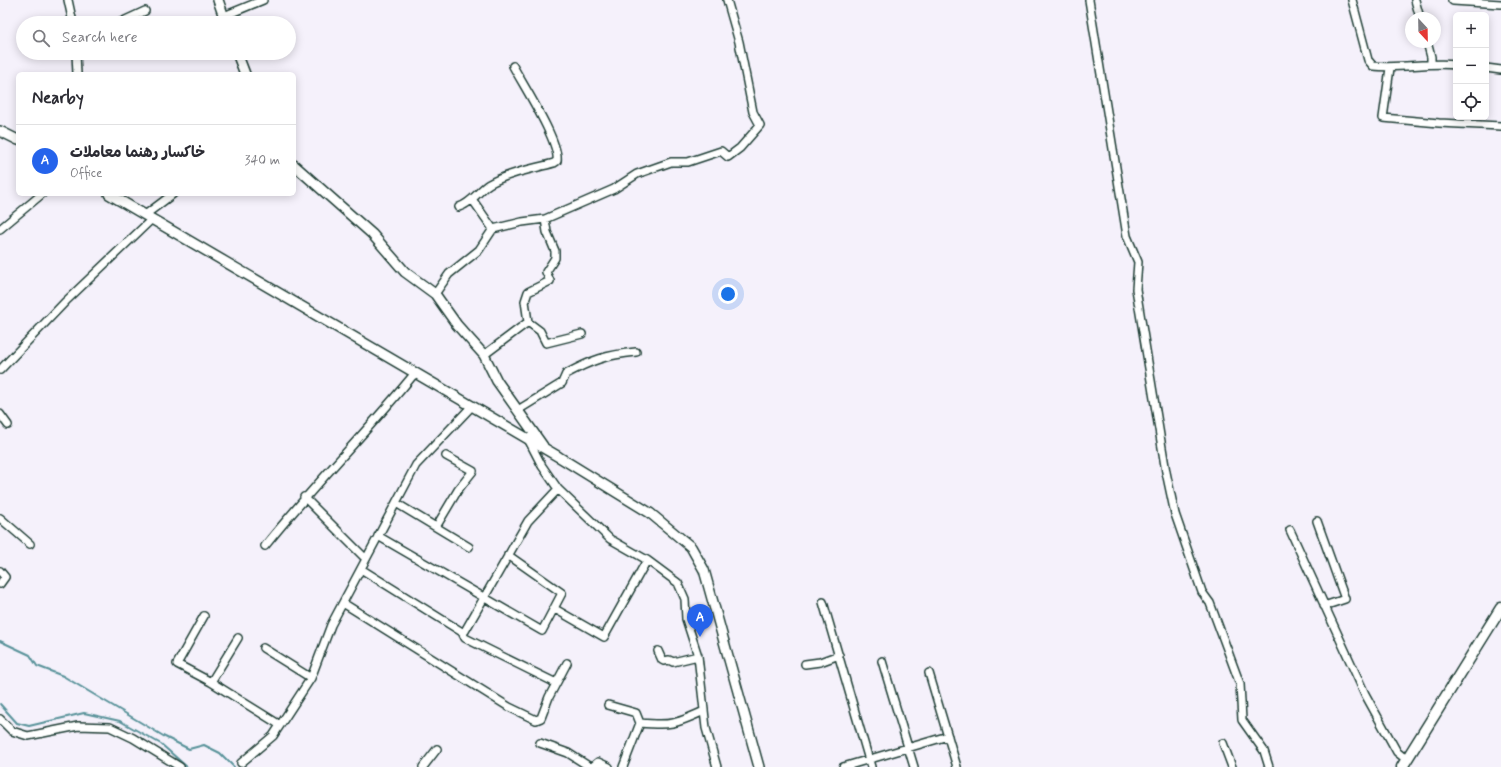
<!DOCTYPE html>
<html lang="en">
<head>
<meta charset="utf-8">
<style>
	:root { --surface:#fff; --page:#f2f2f3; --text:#2b2b33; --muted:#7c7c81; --line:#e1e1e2; --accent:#2563eb }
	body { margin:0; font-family:Mynerve,"Playpen Sans Arabic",sans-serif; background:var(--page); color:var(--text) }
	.controls { position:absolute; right:12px; top:12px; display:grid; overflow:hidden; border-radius:6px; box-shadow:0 2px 10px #0003 }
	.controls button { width:36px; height:36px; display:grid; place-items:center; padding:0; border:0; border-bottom:1px solid var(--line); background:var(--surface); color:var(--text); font:20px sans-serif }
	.compass { position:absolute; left:1405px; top:12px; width:36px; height:36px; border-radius:50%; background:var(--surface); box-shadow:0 2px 10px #0003; rotate:158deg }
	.you { position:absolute; left:728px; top:294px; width:14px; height:14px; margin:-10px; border:3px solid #fff; border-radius:50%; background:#1a73e8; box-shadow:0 0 0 6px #1a73e833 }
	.badge { display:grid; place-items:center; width:26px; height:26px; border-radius:50%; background:var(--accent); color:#fff; font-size:13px; font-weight:700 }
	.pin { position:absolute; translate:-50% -33px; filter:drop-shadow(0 1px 2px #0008) }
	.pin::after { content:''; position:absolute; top:21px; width:14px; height:12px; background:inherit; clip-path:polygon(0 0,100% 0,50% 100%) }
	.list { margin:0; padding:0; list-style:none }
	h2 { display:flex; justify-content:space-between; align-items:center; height:52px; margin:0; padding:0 16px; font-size:17px }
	h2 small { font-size:13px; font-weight:400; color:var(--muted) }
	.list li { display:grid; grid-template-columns:26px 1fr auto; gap:12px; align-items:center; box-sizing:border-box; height:72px; padding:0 16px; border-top:1px solid var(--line) }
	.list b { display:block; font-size:15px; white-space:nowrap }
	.list p { margin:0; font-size:13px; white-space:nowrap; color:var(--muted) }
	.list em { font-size:13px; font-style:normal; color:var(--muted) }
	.icon { flex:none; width:22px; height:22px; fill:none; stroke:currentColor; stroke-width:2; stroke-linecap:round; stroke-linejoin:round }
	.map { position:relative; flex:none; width:1501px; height:767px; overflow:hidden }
	.search { position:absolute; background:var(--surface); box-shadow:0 2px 10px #0003; left:16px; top:16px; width:280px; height:44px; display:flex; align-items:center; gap:10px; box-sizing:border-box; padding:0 14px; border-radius:22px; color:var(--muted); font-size:15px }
	.panel { position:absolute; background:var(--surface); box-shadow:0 2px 10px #0003; left:16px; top:72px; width:280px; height:124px; border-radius:6px }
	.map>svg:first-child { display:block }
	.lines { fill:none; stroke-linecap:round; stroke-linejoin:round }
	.stream { stroke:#589299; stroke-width:2 }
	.minor-casing { stroke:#1f3d34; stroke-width:10 }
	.tertiary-casing { stroke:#1f3d34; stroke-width:12 }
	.secondary-casing { stroke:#1f3d34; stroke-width:13 }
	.minor { stroke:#fff; stroke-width:7 }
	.tertiary { stroke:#fff; stroke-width:9 }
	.secondary { stroke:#fff; stroke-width:10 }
</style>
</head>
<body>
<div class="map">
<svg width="1501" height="767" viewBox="0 0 1501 767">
	<rect width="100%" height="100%" fill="#f5f1fb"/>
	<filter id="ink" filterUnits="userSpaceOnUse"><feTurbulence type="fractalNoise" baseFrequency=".025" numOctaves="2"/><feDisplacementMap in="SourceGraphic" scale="8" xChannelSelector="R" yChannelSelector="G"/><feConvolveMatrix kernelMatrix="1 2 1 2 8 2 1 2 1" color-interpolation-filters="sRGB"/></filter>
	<g filter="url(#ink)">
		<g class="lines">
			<path class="stream" d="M 0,641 L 30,655 L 37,666 L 63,676 L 165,737 L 189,749 L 204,745 L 220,753 L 234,767
				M 0,704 L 17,723 L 29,726 L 84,713 L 120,721 L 161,744 L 187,767"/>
			<g class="minor-casing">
				<path id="minor" d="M 68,0 L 73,23
					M 1089,0 L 1127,236 L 1138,262 L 1136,289 L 1166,472 L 1175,514 L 1202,592 L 1210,603 L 1240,684 L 1242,720 L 1264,751 L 1269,767
					M 1352,0 L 1368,60 L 1373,66 C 1400,69 1428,62 1456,65
					M 1415,0 L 1420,18
					M 1452,0 L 1453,1 L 1501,4
					M 224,16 L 263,0
					M 119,23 L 145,11
					M 1427,42 L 1431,57 L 1431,64
					M 76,53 L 77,74
					M 1390,68 L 1383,118 L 1439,123 L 1501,126
					M 1486,68 L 1501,70
					M 472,199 L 493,229
					M 459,207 C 472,203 478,191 489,184 C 508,173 533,169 554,163 L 557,161 C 560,142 523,85 513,66
					M 145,215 L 173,194
					M 0,229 L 42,194
					M 435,294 L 449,274 L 479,250 L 493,229 L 522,222 L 545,219 L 614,189 L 637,174 L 671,162 L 688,162 L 721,151 L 728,157 L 740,148 L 760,125 L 753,112 L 739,42 L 727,0
					M 528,322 L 540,331 L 546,343 L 582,334
					M 484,355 L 528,322 L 525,301 L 528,292 L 550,281 L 546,272 L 555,258 L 555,251 L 547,232 L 545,219
					M 0,370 L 66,301 L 152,219
					M 518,410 L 562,383 L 566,374 C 592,360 606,355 636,352
					M 0,414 L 8,425
					M 528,439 L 542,466 L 558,489 L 610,539 L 647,560 L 678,583 L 685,599 L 686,619 L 698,656 L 706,728 L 717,767
					M 304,497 L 366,559
					M 396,503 L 469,547
					M 0,518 L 30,544
					M 1317,521 L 1345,599 L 1324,606
					M 436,527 L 458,490 L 473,471 L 446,456
					M 1290,530 L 1365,694 L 1397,752 L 1407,760
					M 378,536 L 542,631 L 562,593 L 508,555
					M 265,546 C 313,486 367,432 415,373
					M 361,569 L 462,632 L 465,638 L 556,683
					M 0,571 L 5,577 L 0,584
					M 823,602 L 871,767
					M 343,603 L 509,707 L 536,720 L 541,718 L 549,697 L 567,663
					M 555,609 L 604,637 L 647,560
					M 204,616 L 177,664 L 211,682 L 280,725
					M 462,632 L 465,631 L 528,521 L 558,489
					M 263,648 L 311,678
					M 658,651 L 662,660 L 664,661 L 669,660 L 673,662 L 698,656
					M 882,661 L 914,767
					M 805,664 L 820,662 L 839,655
					M 929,673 L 957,767
					M 211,682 L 238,638
					M 608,705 L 636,713 L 640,723 L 623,767
					M 0,719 L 12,731 L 28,736 L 78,726 L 110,727 L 133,738 L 180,767
					M 640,723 C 672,726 675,724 704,711
					M 540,743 L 568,753 L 590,767
					M 1223,743 L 1232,767
					M 241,763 L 273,736 L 311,678 L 331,625 L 416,465 L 472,406
					M 423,767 L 437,749
					M 592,767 L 598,762 L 609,767
					M 843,767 L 948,736"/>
			</g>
			<g class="tertiary-casing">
				<path id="tertiary" d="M 218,0 L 226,23
					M 237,53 L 245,74
					M 0,131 L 18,140
					M 294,165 L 372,234 L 405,272 L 435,294 L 457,325 L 484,355 L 497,381 L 543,446
					M 109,194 L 559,457 L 650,513 L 691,547 L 704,570 L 759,767"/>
			</g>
			<g class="secondary-casing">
				<path id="secondary" d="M 1402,767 L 1501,608"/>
			</g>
			<use href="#minor" class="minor"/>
			<use href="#tertiary" class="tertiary"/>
			<use href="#secondary" class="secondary"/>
		</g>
	</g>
</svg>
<div class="controls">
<button>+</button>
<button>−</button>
<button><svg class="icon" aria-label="locate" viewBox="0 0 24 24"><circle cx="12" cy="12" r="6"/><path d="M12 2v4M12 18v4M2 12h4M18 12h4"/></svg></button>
</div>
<svg class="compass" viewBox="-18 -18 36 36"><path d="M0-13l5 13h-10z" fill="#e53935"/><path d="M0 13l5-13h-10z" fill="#7c7c81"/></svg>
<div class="you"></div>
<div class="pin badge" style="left:700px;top:637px">A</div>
<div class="search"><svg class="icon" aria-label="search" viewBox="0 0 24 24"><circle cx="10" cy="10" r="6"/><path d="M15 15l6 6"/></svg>Search here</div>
<section class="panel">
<h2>Nearby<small></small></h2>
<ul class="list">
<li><span class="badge">A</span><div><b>خاکسار رهنما معاملات</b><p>Office</p></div><em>340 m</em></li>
</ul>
</section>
</div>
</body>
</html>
